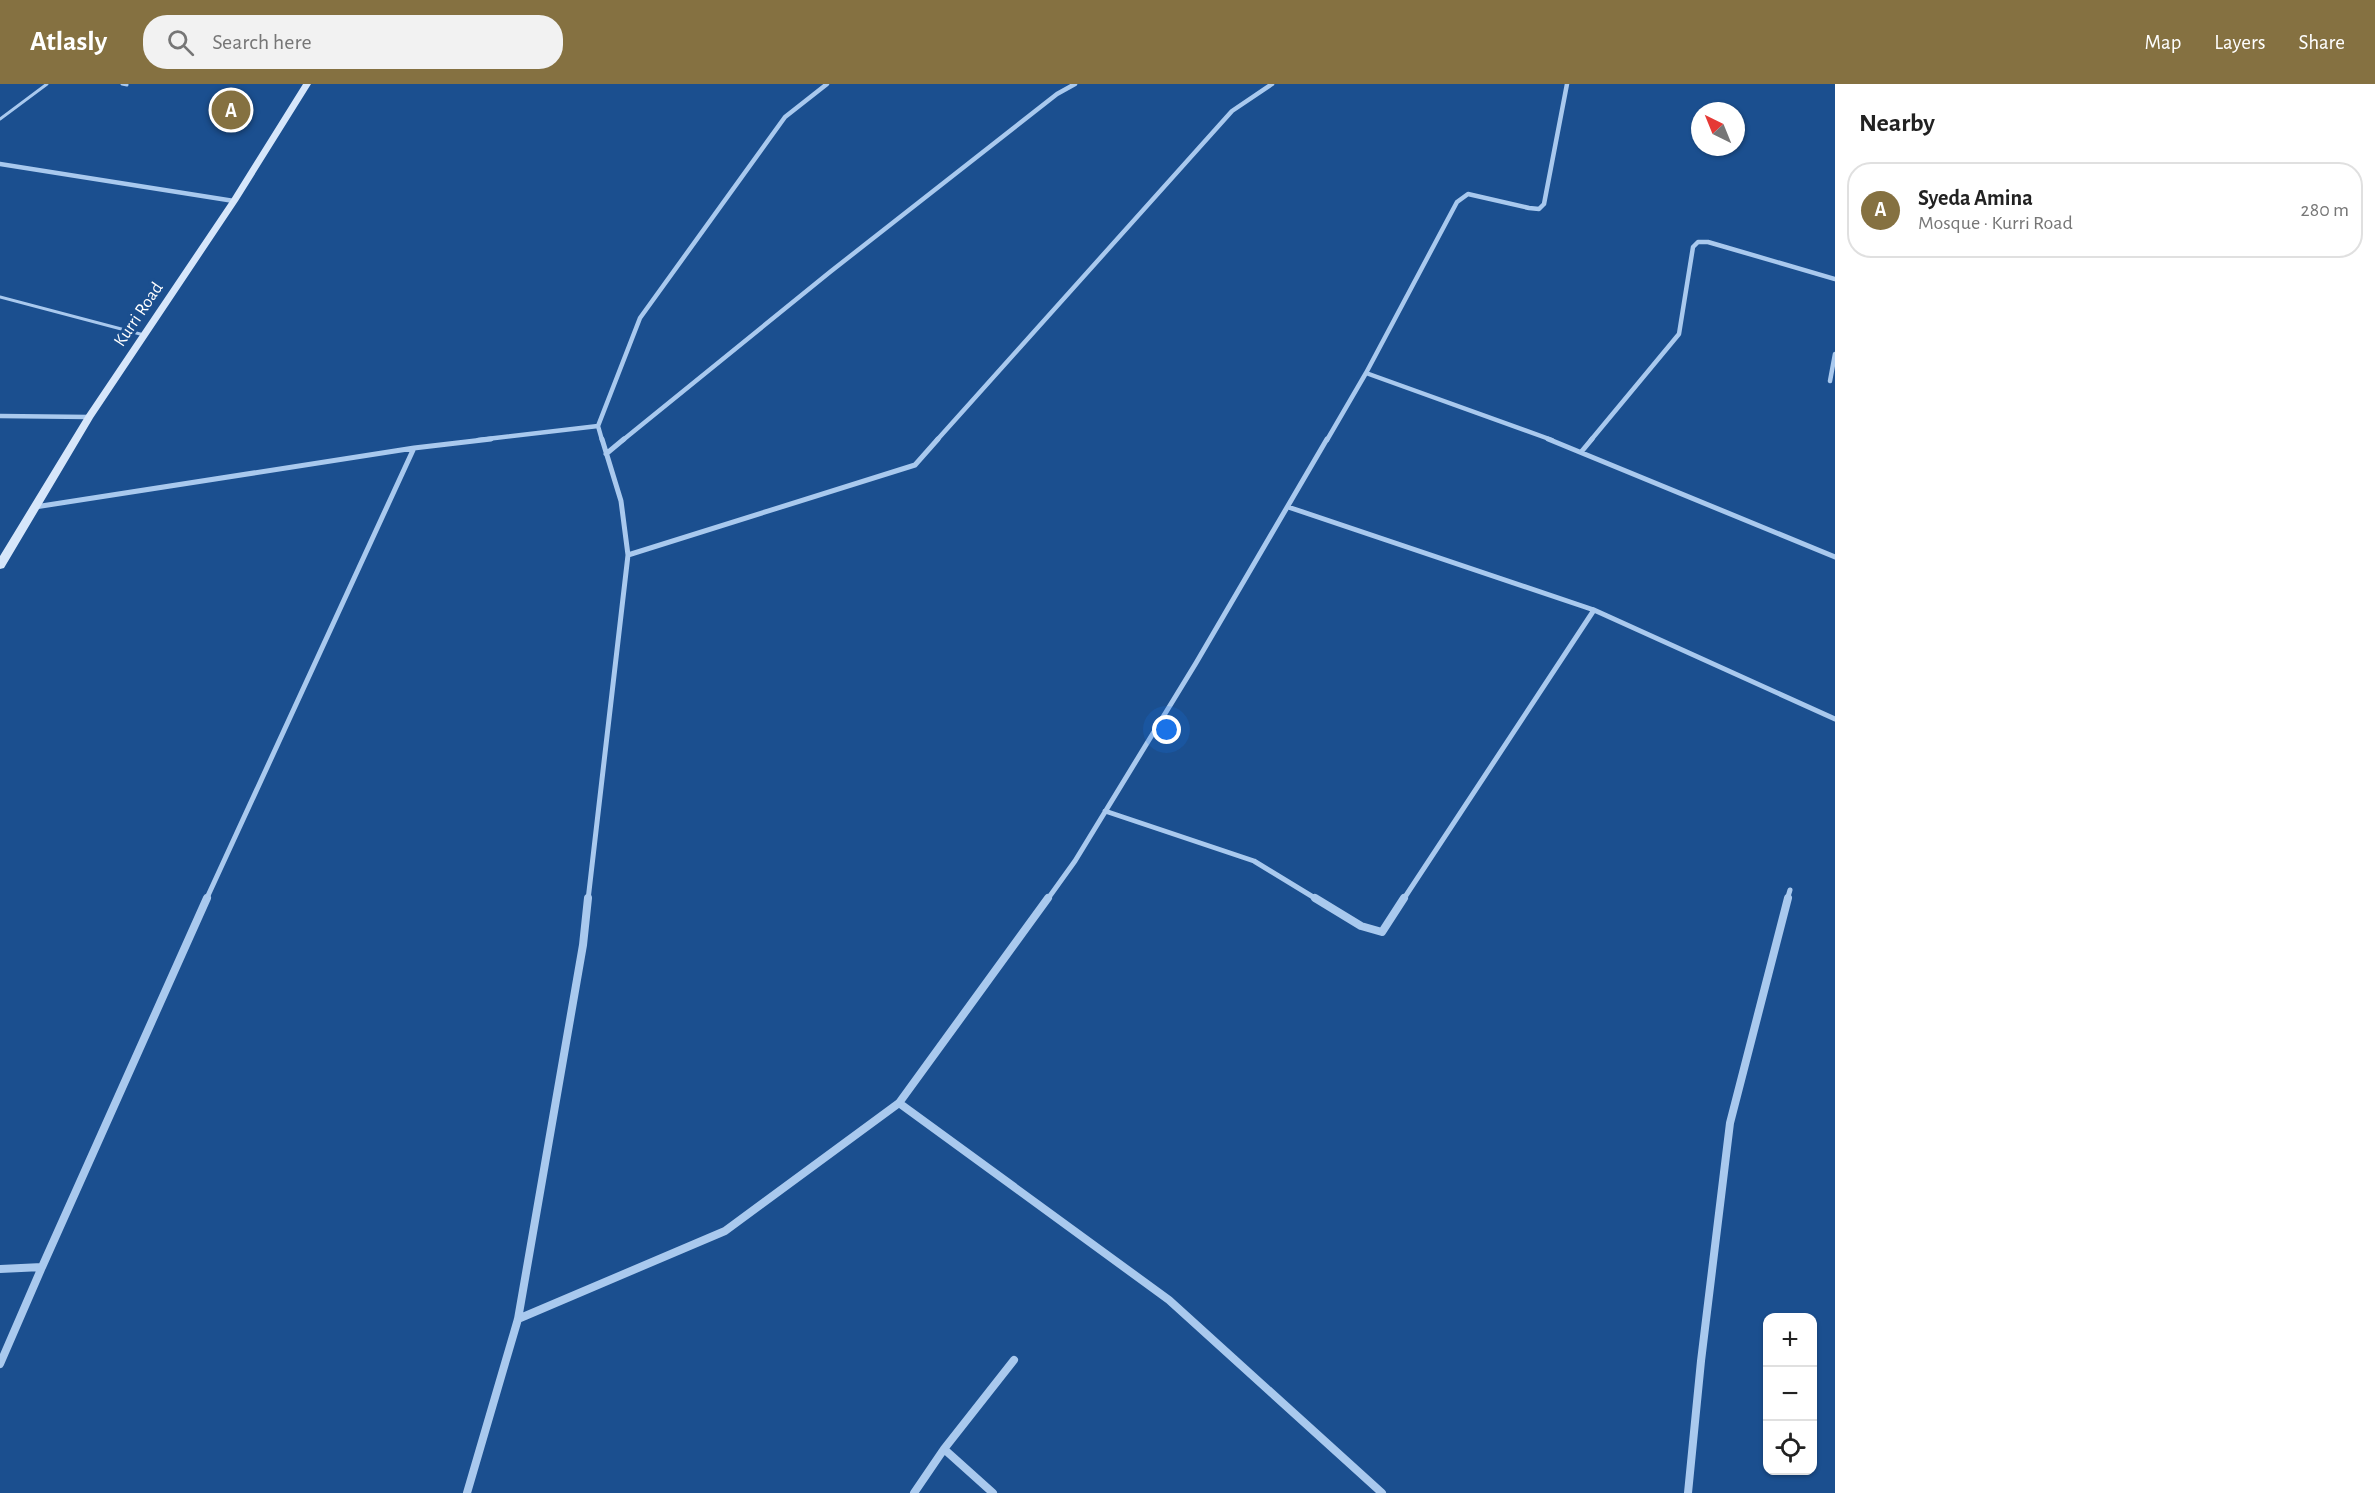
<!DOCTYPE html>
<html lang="en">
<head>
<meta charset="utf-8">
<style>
	:root { --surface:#fff; --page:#f2f2f2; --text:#222; --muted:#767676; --line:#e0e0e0; --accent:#857141 }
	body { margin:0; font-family:"Alegreya Sans",sans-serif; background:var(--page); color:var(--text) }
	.controls { position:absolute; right:18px; bottom:18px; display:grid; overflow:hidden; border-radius:12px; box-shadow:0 2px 4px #0004 }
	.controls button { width:54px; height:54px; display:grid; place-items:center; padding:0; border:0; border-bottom:2px solid var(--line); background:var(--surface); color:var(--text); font:30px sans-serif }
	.compass { position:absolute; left:1691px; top:18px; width:54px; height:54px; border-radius:50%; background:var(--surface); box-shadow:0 2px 4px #0004; rotate:317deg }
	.you { position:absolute; left:1167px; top:646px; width:21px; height:21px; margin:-15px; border:4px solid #fff; border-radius:50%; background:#1a73e8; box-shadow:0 0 0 9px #1a73e833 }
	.badge { display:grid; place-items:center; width:39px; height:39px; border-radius:50%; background:var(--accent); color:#fff; font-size:20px; font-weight:700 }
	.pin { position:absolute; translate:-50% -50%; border:3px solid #fff; box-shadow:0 2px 6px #0006 }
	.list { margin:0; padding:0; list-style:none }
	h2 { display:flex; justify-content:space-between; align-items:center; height:78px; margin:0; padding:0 24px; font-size:26px }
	h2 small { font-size:20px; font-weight:400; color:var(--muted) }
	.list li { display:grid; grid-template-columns:39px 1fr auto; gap:18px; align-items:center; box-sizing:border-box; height:96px; margin:0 12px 12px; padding:0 12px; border:2px solid var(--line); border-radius:24px }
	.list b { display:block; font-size:22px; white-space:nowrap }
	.list p { margin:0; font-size:20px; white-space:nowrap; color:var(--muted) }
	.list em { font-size:20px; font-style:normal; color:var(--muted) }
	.icon { flex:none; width:33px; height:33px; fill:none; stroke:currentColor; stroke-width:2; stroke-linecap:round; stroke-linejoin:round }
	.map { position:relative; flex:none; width:1835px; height:1409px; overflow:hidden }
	header { display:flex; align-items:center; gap:36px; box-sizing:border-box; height:84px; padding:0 30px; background:var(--accent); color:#fff }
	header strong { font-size:28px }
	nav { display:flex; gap:33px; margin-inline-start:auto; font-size:21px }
	.search { width:420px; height:54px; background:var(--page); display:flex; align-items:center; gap:15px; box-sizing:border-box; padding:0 21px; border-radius:24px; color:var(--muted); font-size:22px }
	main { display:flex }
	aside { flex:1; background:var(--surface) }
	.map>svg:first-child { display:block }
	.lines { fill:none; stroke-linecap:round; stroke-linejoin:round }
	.lane { stroke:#a9c9ee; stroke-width:3 }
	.street-far2 { stroke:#a9c9ee; stroke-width:4.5 }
	.street-far1 { stroke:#a9c9ee; stroke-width:5 }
	.street { stroke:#a9c9ee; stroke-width:8 }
	.secondary { fill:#d6e6fa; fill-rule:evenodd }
	.labels { text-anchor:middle; stroke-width:6; stroke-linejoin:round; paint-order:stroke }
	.far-street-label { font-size:18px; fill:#fff; stroke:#1b4f8f }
</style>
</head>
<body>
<header>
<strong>Atlasly</strong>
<div class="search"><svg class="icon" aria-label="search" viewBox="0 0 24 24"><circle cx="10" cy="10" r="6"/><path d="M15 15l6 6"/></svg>Search here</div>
<nav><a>Map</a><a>Layers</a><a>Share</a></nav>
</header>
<main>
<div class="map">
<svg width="1835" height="1409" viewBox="0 0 1835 1409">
	<rect width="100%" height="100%" fill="#1b4f8f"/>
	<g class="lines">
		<path class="lane" d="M 122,0 L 127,1
			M 0,35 L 47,0
			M 0,213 L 144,251"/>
		<path class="street-far2" d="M 0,80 L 234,117
			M 1366,289 L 1552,356
			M 1830,297 L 1835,270
			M 0,332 L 89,333
			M 598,342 L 640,234 L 785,33 L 827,0
			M 478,356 L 598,342 L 602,356
			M 623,356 L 830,188 L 1057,10 L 1075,0
			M 937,356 L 1232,27 L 1272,0
			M 1327,356 L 1366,289 L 1457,118 L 1468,110 L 1529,124 L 1539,125 L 1544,120 L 1567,0
			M 1591,356 L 1679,250 L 1693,163 L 1698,158 L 1708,158 L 1835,195"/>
		<path class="street-far1" d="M 1548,355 L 1835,473
			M 1582,367 L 1592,355
			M 606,370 L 624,355
			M 35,423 L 414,364 L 491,355
			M 1288,423 L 1594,526 L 1835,635
			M 628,471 L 915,381 L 938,355
			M 1105,727 L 1254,777 L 1318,816
			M 206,816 L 414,364
			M 588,816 L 628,471 L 621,417 L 602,355
			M 1047,816 L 1075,777 L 1196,579 L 1327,355
			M 1403,816 L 1594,526
			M 1787,816 L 1790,806"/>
		<path class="street" d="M 1315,814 L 1361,842 L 1382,848 L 1404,814
			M 899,1019 L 1169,1216 L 1382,1409
			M 42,1183 L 207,814
			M 0,1185 L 42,1183 L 0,1280
			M 518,1235 L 725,1147 L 899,1019 L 1048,814
			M 944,1365 L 1014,1276
			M 467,1409 L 518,1235 L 583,861 L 588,814
			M 914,1409 L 944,1365 L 993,1409
			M 1688,1409 L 1701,1277 L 1730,1039 L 1788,814"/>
		<path class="secondary" d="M 303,0 L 311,0 L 238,117 L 93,334 L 4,484 L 0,485 L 0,472 L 86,331 L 230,117 Z"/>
	</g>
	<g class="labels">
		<g class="far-street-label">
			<text transform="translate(138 230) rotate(-56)" y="6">Kurri Road</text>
		</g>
	</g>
</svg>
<div class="controls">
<button>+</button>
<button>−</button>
<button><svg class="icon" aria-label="locate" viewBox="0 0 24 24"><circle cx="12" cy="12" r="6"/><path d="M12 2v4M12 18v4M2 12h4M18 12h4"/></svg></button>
</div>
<svg class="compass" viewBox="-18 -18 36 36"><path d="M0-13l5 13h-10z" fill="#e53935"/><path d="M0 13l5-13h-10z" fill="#767676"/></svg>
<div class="you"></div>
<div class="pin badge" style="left:231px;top:26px">A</div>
</div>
<aside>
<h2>Nearby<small></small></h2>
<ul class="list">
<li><span class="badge">A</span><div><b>Syeda Amina</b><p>Mosque · Kurri Road</p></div><em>280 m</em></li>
</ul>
</aside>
</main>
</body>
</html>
